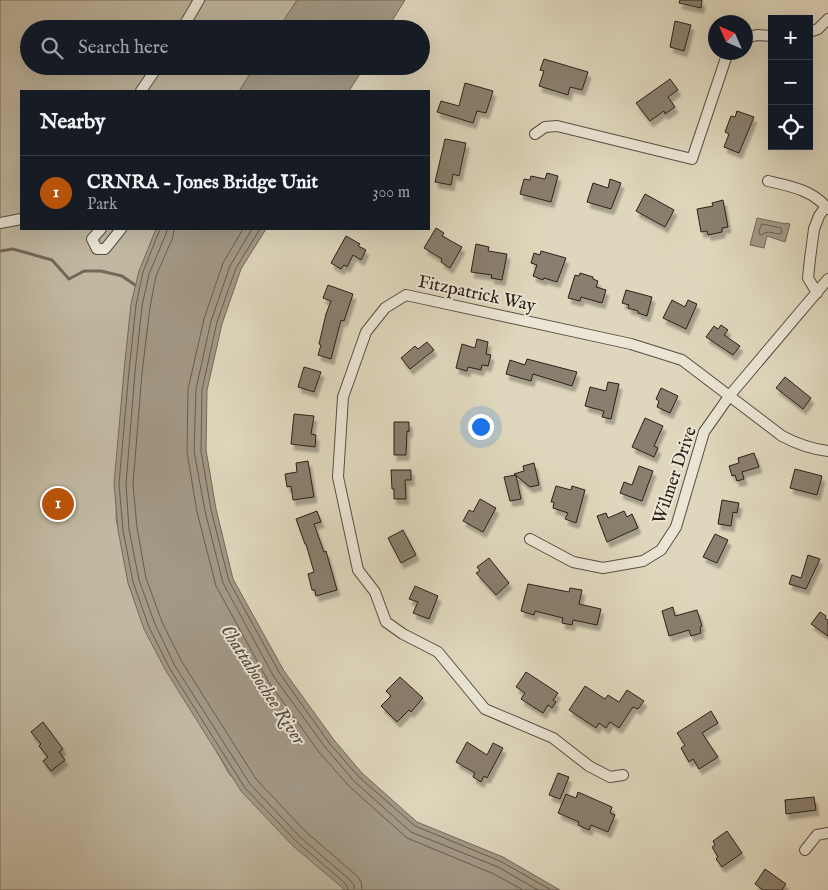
<!DOCTYPE html>
<html lang="en">
<head>
<meta charset="utf-8">
<style>
	:root { --surface:#171b24; --page:#20242c; --text:#f1f3f6; --muted:#9ea1a6; --line:#363941; --accent:#b45309 }
	body { margin:0; font-family:"IM FELL English",serif; background:var(--page); color:var(--text) }
	.controls { position:absolute; right:15px; top:15px; display:grid; overflow:hidden; border-radius:0px; box-shadow:0 5px 20px #0002 }
	.controls button { width:45px; height:45px; display:grid; place-items:center; padding:0; border:0; border-bottom:1px solid var(--line); background:var(--surface); color:var(--text); font:25px sans-serif }
	.compass { position:absolute; left:708px; top:15px; width:45px; height:45px; border-radius:50%; background:var(--surface); box-shadow:0 5px 20px #0002; rotate:315deg }
	.you { position:absolute; left:480px; top:426px; width:18px; height:18px; margin:-12px; border:4px solid #fff; border-radius:50%; background:#1a73e8; box-shadow:0 0 0 8px #1a73e833 }
	.badge { display:grid; place-items:center; width:32px; height:32px; border-radius:50%; background:var(--accent); color:#fff; font-size:16px; font-weight:700 }
	.pin { position:absolute; translate:-50% -50%; border:2px solid #fff; box-shadow:0 1px 5px #0006 }
	.list { margin:0; padding:0; list-style:none }
	h2 { display:flex; justify-content:space-between; align-items:center; height:65px; margin:0; padding:0 20px; font-size:21px }
	h2 small { font-size:16px; font-weight:400; color:var(--muted) }
	.list li { display:grid; grid-template-columns:32px 1fr auto; gap:15px; align-items:center; box-sizing:border-box; height:75px; padding:0 20px; border-top:1px solid var(--line) }
	.list b { display:block; font-size:19px; white-space:nowrap }
	.list p { margin:0; font-size:16px; white-space:nowrap; color:var(--muted) }
	.list em { font-size:16px; font-style:normal; color:var(--muted) }
	.icon { flex:none; width:28px; height:28px; fill:none; stroke:currentColor; stroke-width:2; stroke-linecap:round; stroke-linejoin:round }
	.map { position:relative; flex:none; width:828px; height:890px; overflow:hidden }
	.search { position:absolute; background:var(--surface); box-shadow:0 5px 20px #0002; left:20px; top:20px; width:410px; height:55px; display:flex; align-items:center; gap:12px; box-sizing:border-box; padding:0 18px; border-radius:28px; color:var(--muted); font-size:19px }
	.panel { position:absolute; background:var(--surface); box-shadow:0 5px 20px #0002; left:20px; top:90px; width:410px; height:140px; border-radius:0px }
	.map>svg:first-child { display:block }
	.green { fill:#c1b8a1; stroke:#766c5c }
	.water { fill:#a29885; stroke:#736859 }
	.lines { fill:none; stroke-linecap:round; stroke-linejoin:round }
	.shore { stroke:#675c4e; stroke-width:1 }
	.stream { stroke:#736859; stroke-width:3 }
	.building { fill:#897f6e; stroke:#2c1f18; filter:url(#shadow) }
	.minor-casing { stroke:#594d41; stroke-width:12 }
	.minor { stroke:#eae5d4; stroke-width:10 }
	.labels { text-anchor:middle; stroke-width:4; stroke-linejoin:round; paint-order:stroke }
	.street-label { font-size:18px; fill:#2c1f18; stroke:#eae5d4 }
	.water-label { font-size:19px; font-style:italic; fill:#55493e; stroke:#eae5d4 }
</style>
</head>
<body>
<div class="map">
<svg width="828" height="890" viewBox="0 0 828 890">
	<defs>
		<filter id="shadow"><feDropShadow dx="3" dy="5.5" stdDeviation="1" flood-color="#0004"/></filter>
	</defs>
	<rect width="100%" height="100%" fill="#dfd7bd"/>
	<filter id="stains"><feTurbulence type="fractalNoise" baseFrequency=".004" numOctaves="4"/><feColorMatrix values="0 0 0 0 .2 0 0 0 0 .09 0 0 0 0 .02 0 0 0 .5 -.17"/></filter>
	<radialGradient id="worn" r=".72"><stop offset=".6" stop-color="#630" stop-opacity="0"/><stop offset="1" stop-color="#630" stop-opacity=".3"/></radialGradient>
	<path class="green" d="M 0,0 L 304,0 L 283,29 L 29,29 L 29,66 L 256,66 L 241,91 L 21,91 L 21,229 L 166,229 L 118,464 L 116,519 L 137,603 L 229,774 L 324,871 L 348,890 L 0,890 Z"/>
	<path class="water" d="M 297,0 L 405,0 L 387,29 L 278,29 Z
		M 255,66 L 365,66 L 349,91 L 239,91 Z
		M 757,218 L 786,224 L 786,223 L 790,224 L 785,242 L 767,236 L 764,248 L 750,245 Z
		M 156,229 L 266,229 L 241,269 L 222,324 L 207,390 L 206,450 L 216,509 L 233,579 L 284,671 L 334,740 L 362,773 L 417,822 L 503,857 L 560,890 L 345,890 L 292,845 L 241,791 L 166,671 L 144,629 L 128,583 L 118,530 L 114,484 L 124,371 L 131,304 L 139,271 Z"/>
	<g class="lines">
		<path class="shore" d="M 762,224 L 781,228 L 782,233 L 780,234 L 768,232 L 760,235 L 759,232 Z
			M 160,229 L 143,272 L 136,305 L 129,371 L 119,484 L 123,530 L 133,582 L 149,627 L 170,669 L 245,788 L 296,841 L 346,884 L 348,890
			M 167,229 L 166,234 L 149,274 L 142,306 L 135,372 L 126,484 L 129,529 L 139,580 L 155,624 L 175,666 L 250,784 L 300,837 L 350,880 L 354,885 L 354,890
			M 174,229 L 173,237 L 156,276 L 150,307 L 142,373 L 133,484 L 137,528 L 146,578 L 162,622 L 182,662 L 256,779 L 305,831 L 357,876 L 361,882 L 362,890
			M 243,229 L 223,263 L 204,319 L 188,389 L 187,452 L 197,512 L 216,586 L 268,681 L 319,752 L 349,786 L 407,838 L 494,874 L 523,890
			M 252,229 L 230,266 L 211,321 L 196,389 L 194,451 L 205,511 L 223,583 L 274,677 L 325,747 L 354,781 L 411,832 L 498,867 L 538,890
			M 260,229 L 236,268 L 217,322 L 202,390 L 201,451 L 211,510 L 229,581 L 280,674 L 330,744 L 359,777 L 415,826 L 500,861 L 551,890"/>
		<path class="stream" d="M 0,251 L 13,249 L 52,260 L 69,279 L 84,271 L 101,271 L 122,276 L 135,285"/>
	</g>
	<path class="building" d="M 680,0 L 702,0 L 701,8 L 679,3 Z
		M 675,21 L 691,25 L 684,51 L 670,47 Z
		M 544,59 L 588,72 L 582,90 L 570,87 L 568,95 L 539,86 L 544,71 L 540,70 Z
		M 670,79 L 678,90 L 668,97 L 675,107 L 665,114 L 664,111 L 650,121 L 636,103 Z
		M 465,83 L 493,91 L 486,113 L 477,111 L 473,123 L 437,112 L 441,101 L 459,106 Z
		M 737,111 L 754,117 L 739,153 L 724,147 L 729,134 L 725,132 L 731,116 L 735,117 Z
		M 445,139 L 466,143 L 459,176 L 453,174 L 451,185 L 435,182 Z
		M 547,173 L 558,176 L 551,202 L 520,194 L 524,179 L 530,180 L 531,176 L 545,179 Z
		M 610,179 L 621,183 L 611,209 L 587,202 L 593,183 L 608,188 Z
		M 645,194 L 674,210 L 665,227 L 636,211 Z
		M 723,200 L 728,227 L 722,228 L 722,232 L 708,235 L 707,231 L 701,232 L 697,209 L 713,206 L 712,203 Z
		M 436,228 L 444,233 L 442,236 L 462,247 L 450,268 L 441,262 L 442,259 L 424,248 Z
		M 346,236 L 360,244 L 358,246 L 366,250 L 361,260 L 353,255 L 347,267 L 344,265 L 341,269 L 331,263 Z
		M 476,244 L 489,247 L 488,251 L 507,254 L 502,280 L 491,278 L 492,275 L 471,272 Z
		M 541,251 L 566,258 L 557,282 L 544,278 L 543,280 L 533,276 L 537,265 L 531,263 L 534,253 L 540,255 Z
		M 580,273 L 593,277 L 593,279 L 598,281 L 596,287 L 606,290 L 602,303 L 581,297 L 580,301 L 568,298 L 575,275 L 579,276 Z
		M 328,285 L 353,294 L 344,321 L 341,320 L 331,359 L 318,355 L 321,345 L 319,344 L 326,314 L 331,301 L 323,298 Z
		M 626,290 L 652,297 L 647,316 L 638,313 L 638,311 L 628,308 L 629,305 L 622,303 Z
		M 672,300 L 685,307 L 688,300 L 697,304 L 686,329 L 663,318 Z
		M 721,325 L 728,330 L 724,335 L 740,346 L 733,355 L 706,337 L 714,326 L 718,329 Z
		M 477,339 L 488,342 L 486,354 L 491,355 L 488,366 L 482,365 L 481,370 L 468,367 L 467,371 L 456,368 L 462,344 L 475,348 Z
		M 427,342 L 434,350 L 410,369 L 401,358 L 415,346 L 418,349 Z
		M 527,359 L 577,372 L 572,386 L 533,374 L 531,381 L 506,374 L 510,360 L 525,365 Z
		M 304,367 L 321,372 L 314,392 L 298,387 Z
		M 785,377 L 811,398 L 803,409 L 776,388 Z
		M 608,382 L 619,384 L 611,419 L 602,417 L 604,411 L 585,406 L 590,387 L 606,391 Z
		M 661,388 L 678,396 L 670,413 L 657,407 L 659,401 L 656,399 Z
		M 294,414 L 314,416 L 311,434 L 316,435 L 315,447 L 291,444 Z
		M 645,418 L 663,426 L 654,446 L 658,448 L 654,457 L 632,447 Z
		M 394,422 L 409,422 L 409,432 L 407,431 L 406,455 L 394,455 Z
		M 754,453 L 759,467 L 742,472 L 744,479 L 737,481 L 735,475 L 732,476 L 729,466 L 739,463 L 738,458 Z
		M 308,461 L 314,497 L 293,500 L 291,486 L 287,487 L 285,474 L 297,472 L 296,463 Z
		M 534,463 L 539,485 L 530,487 L 514,474 L 524,471 L 523,466 Z
		M 639,466 L 653,471 L 642,501 L 620,493 L 624,482 L 632,485 Z
		M 795,469 L 822,476 L 817,495 L 790,488 Z
		M 391,470 L 411,470 L 411,480 L 405,480 L 406,499 L 394,499 L 394,489 L 392,489 Z
		M 516,475 L 521,499 L 510,501 L 504,477 Z
		M 556,486 L 571,490 L 572,486 L 585,490 L 576,523 L 565,519 L 568,513 L 553,508 L 554,502 L 551,502 Z
		M 480,499 L 496,508 L 483,532 L 463,521 L 469,510 L 473,512 Z
		M 722,500 L 739,503 L 737,513 L 733,512 L 731,526 L 718,524 Z
		M 317,511 L 321,522 L 314,524 L 324,552 L 326,551 L 337,590 L 316,596 L 315,590 L 312,590 L 308,574 L 314,572 L 306,544 L 305,544 L 296,519 Z
		M 624,511 L 627,517 L 632,514 L 638,528 L 607,542 L 597,516 L 606,513 L 608,518 Z
		M 403,530 L 416,555 L 401,563 L 388,538 Z
		M 715,534 L 728,540 L 717,563 L 703,557 Z
		M 808,555 L 820,559 L 806,589 L 789,584 L 792,575 L 801,578 Z
		M 489,558 L 509,583 L 496,595 L 476,573 L 480,571 L 477,567 Z
		M 528,584 L 569,592 L 570,588 L 582,590 L 579,604 L 601,609 L 597,625 L 573,620 L 572,625 L 562,623 L 563,618 L 535,611 L 534,615 L 521,611 Z
		M 415,586 L 438,596 L 429,619 L 413,613 L 418,602 L 409,599 Z
		M 673,607 L 675,616 L 697,610 L 702,626 L 700,627 L 701,633 L 691,636 L 689,630 L 669,636 L 662,611 Z
		M 820,612 L 826,616 L 825,618 L 828,620 L 828,636 L 811,624 Z
		M 526,672 L 558,693 L 553,700 L 556,702 L 552,708 L 548,705 L 543,713 L 521,699 L 525,693 L 516,687 Z
		M 400,677 L 423,698 L 411,712 L 409,710 L 397,722 L 381,706 L 391,696 L 386,691 Z
		M 585,686 L 605,699 L 608,695 L 619,702 L 627,690 L 644,701 L 638,709 L 633,707 L 619,728 L 610,722 L 606,728 L 599,723 L 596,728 L 569,710 Z
		M 711,711 L 718,723 L 702,733 L 718,757 L 699,769 L 693,759 L 689,762 L 681,748 L 685,745 L 677,733 Z
		M 43,722 L 63,749 L 59,752 L 65,760 L 51,771 L 43,761 L 48,757 L 39,746 L 41,744 L 31,732 Z
		M 467,742 L 487,755 L 493,743 L 503,748 L 487,778 L 484,776 L 481,782 L 473,777 L 475,773 L 456,762 Z
		M 558,773 L 569,777 L 560,799 L 549,795 Z
		M 578,792 L 612,807 L 610,813 L 615,815 L 608,832 L 591,825 L 589,830 L 578,825 L 579,822 L 558,813 L 566,794 L 576,798 Z
		M 814,797 L 816,810 L 786,814 L 785,800 Z
		M 727,831 L 742,853 L 722,867 L 716,859 L 718,857 L 712,847 L 715,845 L 713,841 Z
		M 765,869 L 786,884 L 782,890 L 763,890 L 755,884 Z"/>
	<g class="lines">
		<g class="minor-casing">
			<path id="minor" d="M 182,29 L 199,0
				M 809,32 L 818,29 L 828,19
				M 746,38 L 757,35 L 772,36
				M 141,91 L 158,66
				M 535,134 L 545,127 L 557,126 L 692,159 L 728,52
				M 768,181 C 790,186 813,190 828,209
				M 0,223 L 21,219
				M 101,229 L 92,239 L 97,249 L 105,249 L 121,229
				M 817,293 L 808,278 L 810,259 L 814,229 L 819,216 L 826,206
				M 530,539 L 573,562 L 603,568 L 643,561 L 661,550 L 676,527 L 704,432 L 730,395 L 828,279
				M 623,775 L 610,777 L 589,766 L 553,738 L 485,709 L 438,652 L 403,634 L 386,622 L 375,592 L 358,570 L 338,477 L 343,397 L 366,332 L 385,308 L 406,295 L 631,344 L 682,360 L 782,436 C 797,444 811,449 828,451
				M 805,850 L 817,835 L 828,833"/>
		</g>
		<use href="#minor" class="minor"/>
	</g>
	<g class="labels">
		<g class="street-label">
			<text transform="translate(477 293) rotate(12)" y="6">Fitzpatrick Way</text>
			<text transform="translate(674 475) rotate(-71)" y="6">Wilmer Drive</text>
		</g>
		<g class="water-label">
			<text transform="translate(264 684) rotate(57)" y="7">Chattahoochee River</text>
		</g>
	</g>
	<rect width="100%" height="100%" filter="url(#stains)"/>
	<rect width="100%" height="100%" fill="url(#worn)"/>
</svg>
<div class="controls">
<button>+</button>
<button>−</button>
<button><svg class="icon" aria-label="locate" viewBox="0 0 24 24"><circle cx="12" cy="12" r="6"/><path d="M12 2v4M12 18v4M2 12h4M18 12h4"/></svg></button>
</div>
<svg class="compass" viewBox="-18 -18 36 36"><path d="M0-13l5 13h-10z" fill="#e53935"/><path d="M0 13l5-13h-10z" fill="#9ea1a6"/></svg>
<div class="you"></div>
<div class="pin badge" style="left:58px;top:504px">1</div>
<div class="search"><svg class="icon" aria-label="search" viewBox="0 0 24 24"><circle cx="10" cy="10" r="6"/><path d="M15 15l6 6"/></svg>Search here</div>
<section class="panel">
<h2>Nearby<small></small></h2>
<ul class="list">
<li><span class="badge">1</span><div><b>CRNRA - Jones Bridge Unit</b><p>Park</p></div><em>300 m</em></li>
</ul>
</section>
</div>
</body>
</html>
